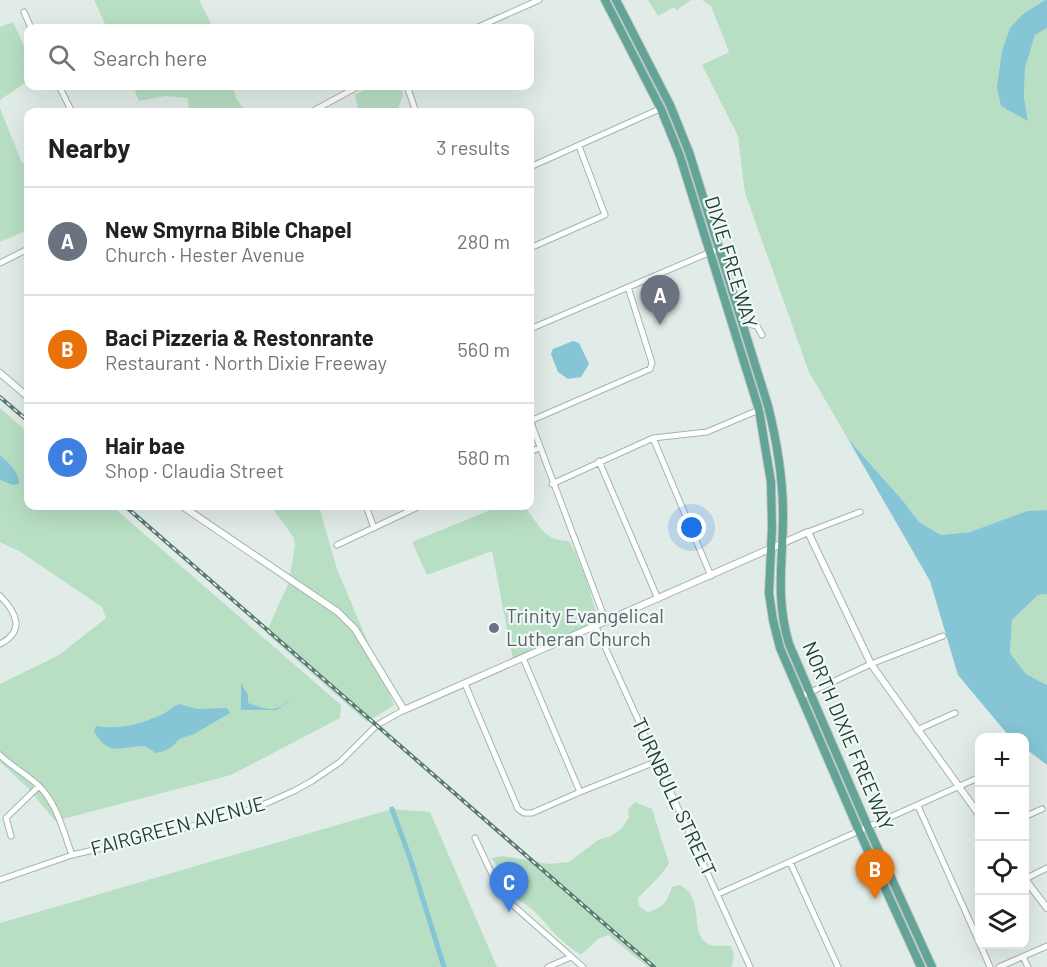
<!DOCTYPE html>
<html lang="en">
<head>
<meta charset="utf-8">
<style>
	:root { --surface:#fff; --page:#f6f6f6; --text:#202124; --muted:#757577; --line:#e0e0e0; --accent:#ea580c }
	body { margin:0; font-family:Barlow,sans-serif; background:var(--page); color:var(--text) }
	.controls { position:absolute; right:18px; bottom:18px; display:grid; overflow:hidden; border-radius:12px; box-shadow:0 6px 24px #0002 }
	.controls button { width:54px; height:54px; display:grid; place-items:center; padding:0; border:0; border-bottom:2px solid var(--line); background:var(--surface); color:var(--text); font:30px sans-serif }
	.you { position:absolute; left:692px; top:528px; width:21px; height:21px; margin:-15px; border:4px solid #fff; border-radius:50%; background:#1a73e8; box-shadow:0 0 0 9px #1a73e833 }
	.badge { display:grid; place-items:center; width:39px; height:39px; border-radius:50%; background:var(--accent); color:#fff; font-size:20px; font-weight:700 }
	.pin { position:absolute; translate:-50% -50px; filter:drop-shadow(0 2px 3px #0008) }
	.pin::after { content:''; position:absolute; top:32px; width:21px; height:18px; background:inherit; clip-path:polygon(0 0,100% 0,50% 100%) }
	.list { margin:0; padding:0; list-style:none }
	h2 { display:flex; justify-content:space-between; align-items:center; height:78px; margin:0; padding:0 24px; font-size:26px }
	h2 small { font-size:20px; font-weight:400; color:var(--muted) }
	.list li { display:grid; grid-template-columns:39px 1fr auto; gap:18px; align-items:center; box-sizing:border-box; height:108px; padding:0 24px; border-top:2px solid var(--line) }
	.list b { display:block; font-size:22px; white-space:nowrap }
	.list p { margin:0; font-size:20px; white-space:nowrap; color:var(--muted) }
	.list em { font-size:20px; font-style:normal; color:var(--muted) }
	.icon { flex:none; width:33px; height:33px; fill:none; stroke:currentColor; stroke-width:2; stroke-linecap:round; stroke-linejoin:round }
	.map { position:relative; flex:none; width:1047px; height:967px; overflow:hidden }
	.search { position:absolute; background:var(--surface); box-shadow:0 6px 24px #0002; left:24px; top:24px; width:510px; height:66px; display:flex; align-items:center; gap:15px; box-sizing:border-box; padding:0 21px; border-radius:12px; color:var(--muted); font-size:22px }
	.panel { position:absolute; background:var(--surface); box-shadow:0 6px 24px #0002; left:24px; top:108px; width:510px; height:402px; border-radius:12px }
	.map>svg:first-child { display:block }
	.green { fill:#b8dfc4 }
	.water { fill:#85c5d5 }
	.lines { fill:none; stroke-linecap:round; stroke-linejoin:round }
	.canal { stroke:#85c5d5; stroke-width:5 }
	.minor-casing { stroke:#a3b4af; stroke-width:7 }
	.tertiary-casing { stroke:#a3b4af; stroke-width:8 }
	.primary-casing { stroke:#c1c9c7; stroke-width:10 }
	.minor { stroke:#fff; stroke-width:5 }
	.tertiary { stroke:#fff; stroke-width:6 }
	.primary { stroke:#63a496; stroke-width:8 }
	.rail-casing { stroke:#5a7a72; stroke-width:4 }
	.rail { stroke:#f1f9f5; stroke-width:1.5; stroke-dasharray:4.5; stroke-linecap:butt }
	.worship-dot { fill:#6b7280; stroke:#f1f9f5; stroke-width:2 }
	.labels { text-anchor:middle; stroke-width:4.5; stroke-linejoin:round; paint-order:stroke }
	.street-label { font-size:20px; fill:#203e37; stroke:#f1f9f5 }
	.worship-label { font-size:20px; fill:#5b616d; stroke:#f1f9f5; text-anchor:start }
</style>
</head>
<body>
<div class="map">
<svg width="1047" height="967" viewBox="0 0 1047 967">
	<rect width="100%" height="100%" fill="#e1ece8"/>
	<path class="green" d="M 94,0 L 199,0 L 213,28 L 107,28 Z
		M 648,0 L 691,0 L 677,10 L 674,7 L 658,16 Z
		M 702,0 L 1045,0 L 1023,14 L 1001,106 L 1028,120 L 1024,97 L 1025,68 L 1035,35 L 1047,28 L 1047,510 L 1027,511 L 970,532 L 941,535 L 919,522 L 904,502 L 848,439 L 809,372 L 745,193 L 738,136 L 702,65 L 729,52 L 711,6 Z
		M 13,22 L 28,54 L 28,81 L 0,100 L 0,27 Z
		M 133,86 L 233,86 L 236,98 L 246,112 L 189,112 L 188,98 L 165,96 L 139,101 Z
		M 372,86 L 401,86 C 406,97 399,102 397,112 L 359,112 L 355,95 Z
		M 0,108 L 22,163 L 28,161 L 28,230 L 0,242 Z
		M 0,408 L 28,433 L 28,506 L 112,506 L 341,705 L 340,718 L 231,775 L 55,821 L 28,788 L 0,762 L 0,684 L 59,655 L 106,618 L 102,607 L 19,551 L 0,542 Z
		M 271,506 L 319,506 L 337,569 L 372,652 L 356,627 L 290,576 L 295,545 L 294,538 Z
		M 500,506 L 524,506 C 539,524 543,541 569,541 C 583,564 590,591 597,616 L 590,626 L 513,660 L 492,551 L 427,575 L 412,542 Z
		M 289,582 C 304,592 321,602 336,614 C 361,634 382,675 394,705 L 367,722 L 266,633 Z
		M 1047,594 L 1047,685 L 1026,674 L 1010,653 L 1012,620 L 1038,595 Z
		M 635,802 L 652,809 L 669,863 C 661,877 649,886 638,898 L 639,906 L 647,912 C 662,909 667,902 672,887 L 680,885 C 707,899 687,937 711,945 C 717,947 725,945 731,946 L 734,955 L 732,967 L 648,967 L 608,935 L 598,939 L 581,955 C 572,949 563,942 555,934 C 540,917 530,902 508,897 C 504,893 500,888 500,883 C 498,870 500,868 491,858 L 503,856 L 549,864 L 569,862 L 598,840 L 611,836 L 622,828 L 629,817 L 628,810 Z
		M 392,809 L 430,812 L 497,967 L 0,967 L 0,923 Z"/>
	<path class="water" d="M 1045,0 L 1047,0 L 1047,28 L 1035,35 L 1025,68 L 1024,97 L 1028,121 L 1001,106 L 997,87 L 1002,51 L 1010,28 L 1023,14 Z
		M 573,341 L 579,343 L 589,364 L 581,377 L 568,379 L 558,372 L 551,354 L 553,349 Z
		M 848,439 L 904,502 L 919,522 L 941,535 L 970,532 L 1027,511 L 1047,510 L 1047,594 L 1038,595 L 1012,620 L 1010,653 L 1026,674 L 1047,685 L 1047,765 L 1025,748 L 1024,738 L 1009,736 L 958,675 L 930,581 Z
		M 0,455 C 8,462 20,473 19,484 L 13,485 L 0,480 Z
		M 241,683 L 248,695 L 248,703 C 259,706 270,713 282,706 C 286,703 290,700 294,698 L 277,710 L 241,710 Z
		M 179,704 L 197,709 L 227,708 L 230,713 L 194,734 L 179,739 L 173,746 L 164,751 L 156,753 L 145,746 C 122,746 108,758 94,731 L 96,726 C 121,730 141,724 163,714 C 169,711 172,706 179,704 Z"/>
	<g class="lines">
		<path class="canal" d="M 392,809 L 411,861 L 444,967"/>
		<g class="minor-casing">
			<path id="minor" d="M 24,12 L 31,28
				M 476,28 L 539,0
				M 59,86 L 72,112
				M 407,86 L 416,112
				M 311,112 L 359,86
				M 530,167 L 662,108
				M 530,248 L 605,215 L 579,146
				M 0,263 L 28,249
				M 743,323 L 757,326 L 762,335
				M 530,329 L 720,248
				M 530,420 L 606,622
				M 530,421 L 650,369 L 652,363 L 628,287
				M 653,438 L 711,576
				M 530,452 L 539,448
				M 599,461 L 658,599
				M 552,484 L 653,438 L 707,432 L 761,409
				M 366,506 L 374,528
				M 808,532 L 860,512
				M 337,545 L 420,506
				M 0,596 C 16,612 26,631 0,644
				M 596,627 L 750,967
				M 523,658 L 580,792
				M 465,684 L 518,809 L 524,813 L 532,813 L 580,792 L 658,761
				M 800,697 L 871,664 L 943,636
				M 917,730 L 955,713
				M 0,755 C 12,767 28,775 40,787 C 58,806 63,831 72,855
				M 918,806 L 980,944
				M 1024,817 L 1042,809
				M 11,836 L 6,818 L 39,786
				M 475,838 L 499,889 L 506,899 L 583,967
				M 790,862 L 838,967
				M 1025,879 L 1047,868
				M 0,880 L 72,855 L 171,832 L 258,807 L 294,791 L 312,781 L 340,762 L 377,725 L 404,710
				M 718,894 L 980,777
				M 980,944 L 990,967
				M 1023,957 L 1028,967
				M 548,967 L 571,957
				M 999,967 L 1047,946"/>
		</g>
		<g class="tertiary-casing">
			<path id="tertiary" d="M 0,373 L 28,397
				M 182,506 L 338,612 L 355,629 L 404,710 L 808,532 L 871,664 L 980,816
				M 1024,878 L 1047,908"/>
		</g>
		<g class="primary-casing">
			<path id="primary" d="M 605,0 L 661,109 L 680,156 L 759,410 L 771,482 L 772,527 L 769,593 L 773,620 L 780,648 L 859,831 L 921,967
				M 616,0 L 670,105 L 689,152 L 768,406 C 777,442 783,478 783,515 C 783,562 775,597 789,644 L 868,827 L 932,967"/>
		</g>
		<use href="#minor" class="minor"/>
		<use href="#tertiary" class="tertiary"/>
		<use href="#primary" class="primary"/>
		<g class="rail-casing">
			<path id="rail" d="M 0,397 L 28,421
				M 125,506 L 654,967"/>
		</g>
		<use href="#rail" class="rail"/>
	</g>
	<circle class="worship-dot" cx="494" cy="628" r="6"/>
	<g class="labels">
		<g class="street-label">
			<text transform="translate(731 262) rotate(73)" y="7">DIXIE FREEWAY</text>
			<text transform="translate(848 736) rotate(67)" y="7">NORTH DIXIE FREEWAY</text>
			<text transform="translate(674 797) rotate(65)" y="7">TURNBULL STREET</text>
			<text transform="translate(178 826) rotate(-15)" y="7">FAIRGREEN AVENUE</text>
		</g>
		<g class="worship-label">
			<text x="506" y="623">Trinity Evangelical<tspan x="506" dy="23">Lutheran Church</tspan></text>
		</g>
	</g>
</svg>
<div class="controls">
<button>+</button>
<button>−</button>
<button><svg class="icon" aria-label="locate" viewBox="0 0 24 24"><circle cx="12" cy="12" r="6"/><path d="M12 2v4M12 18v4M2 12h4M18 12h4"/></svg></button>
<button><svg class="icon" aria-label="layers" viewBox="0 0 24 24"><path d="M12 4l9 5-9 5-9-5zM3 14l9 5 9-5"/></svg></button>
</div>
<div class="you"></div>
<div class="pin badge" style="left:660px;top:325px;background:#6b7280">A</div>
<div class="pin badge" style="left:875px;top:899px;background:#e8710a">B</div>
<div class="pin badge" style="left:509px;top:912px;background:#3f7fe0">C</div>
<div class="search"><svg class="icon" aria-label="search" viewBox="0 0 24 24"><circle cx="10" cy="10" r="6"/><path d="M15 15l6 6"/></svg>Search here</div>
<section class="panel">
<h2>Nearby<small>3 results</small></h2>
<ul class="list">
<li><span class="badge" style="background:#6b7280">A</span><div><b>New Smyrna Bible Chapel</b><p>Church · Hester Avenue</p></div><em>280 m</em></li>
<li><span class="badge" style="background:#e8710a">B</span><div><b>Baci Pizzeria &amp; Restonrante</b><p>Restaurant · North Dixie Freeway</p></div><em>560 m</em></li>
<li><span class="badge" style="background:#3f7fe0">C</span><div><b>Hair bae</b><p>Shop · Claudia Street</p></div><em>580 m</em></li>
</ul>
</section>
</div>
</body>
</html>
